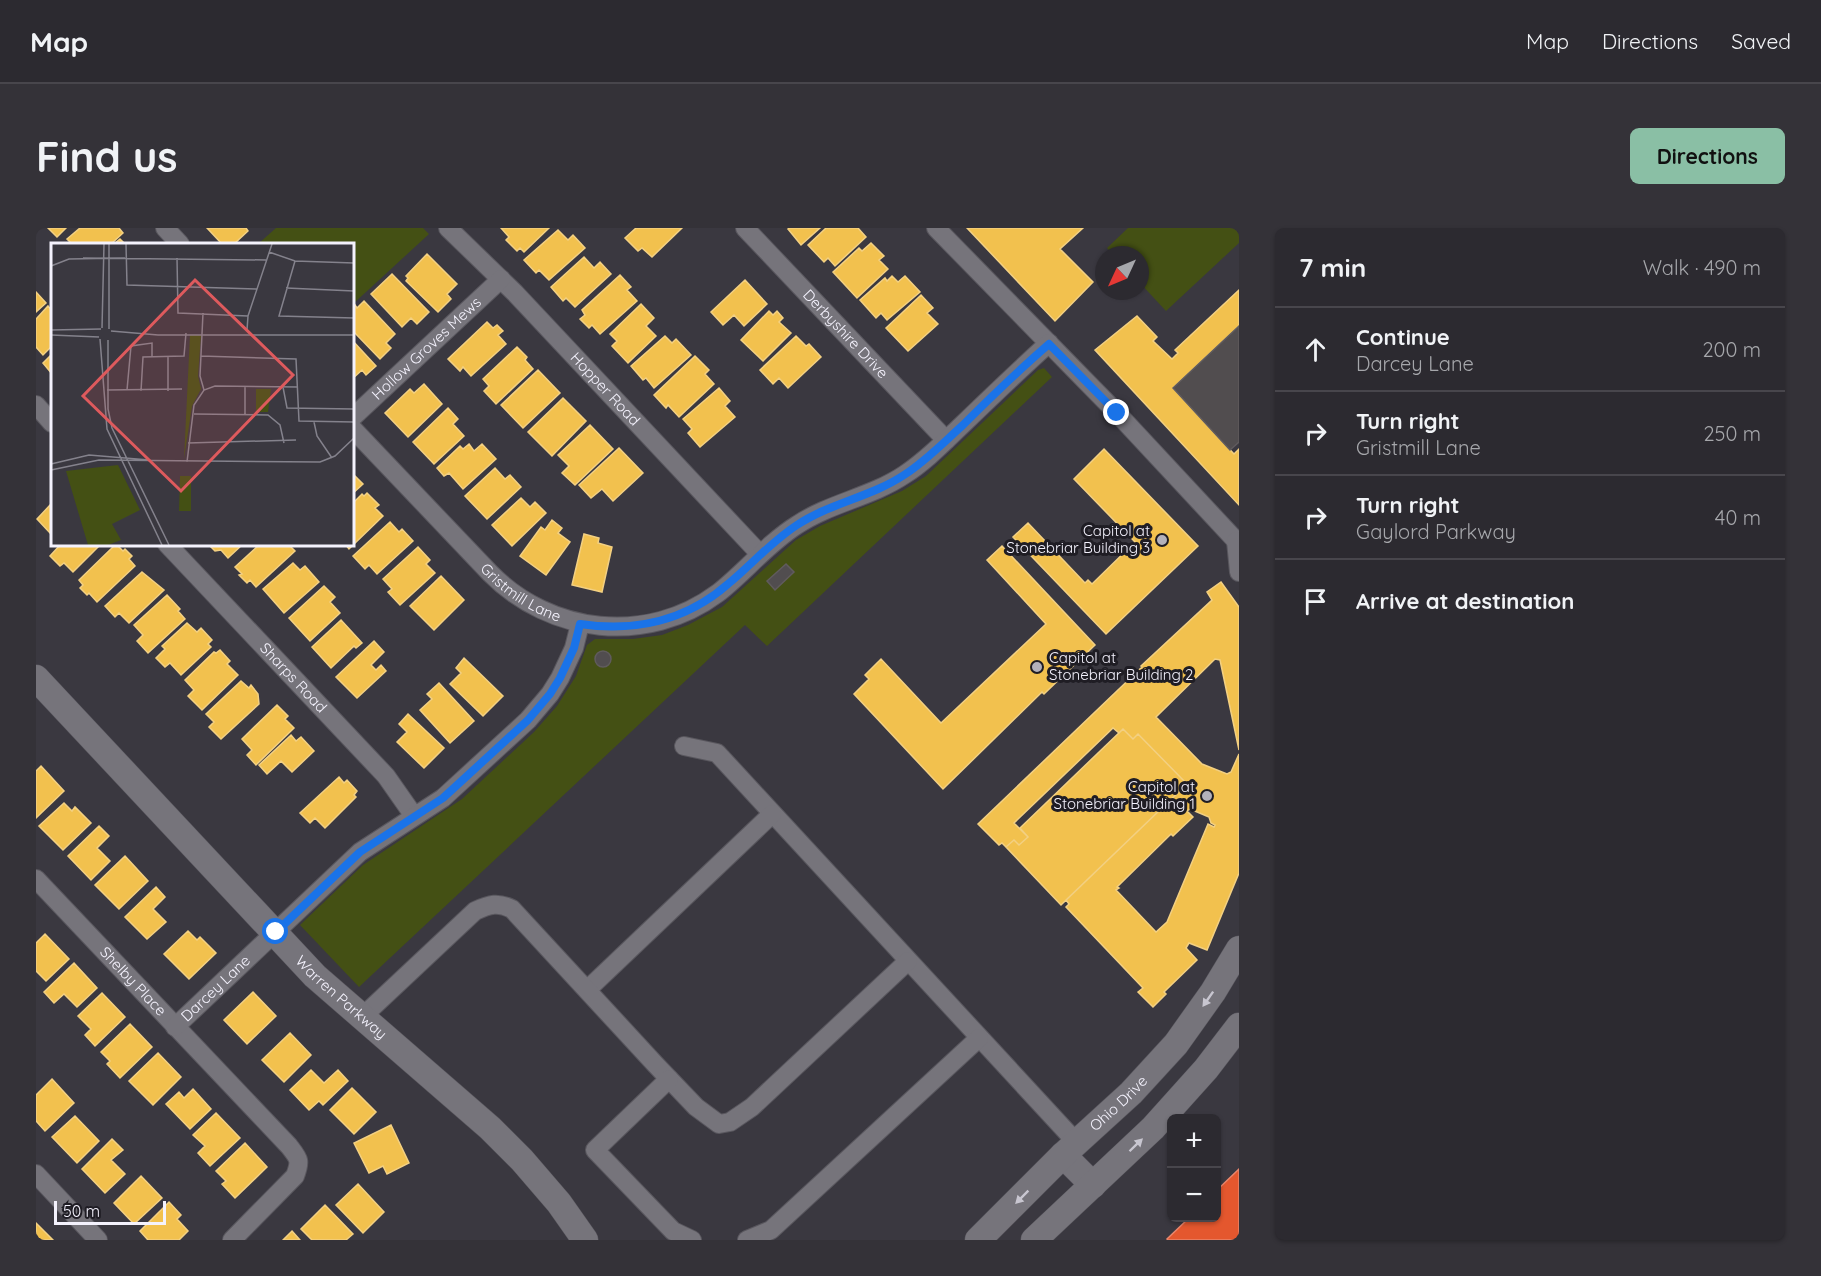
<!DOCTYPE html>
<html lang="en">
<head>
<meta charset="utf-8">
<style>
	:root { --surface:#2c2a30; --page:#343238; --text:#f1f3f6; --muted:#a6a7ab; --line:#48464c; --accent:#8abfa5 }
	body { margin:0; font-family:Quicksand,sans-serif; background:var(--page); color:var(--text) }
	.controls { position:absolute; right:18px; bottom:18px; display:grid; overflow:hidden; border-radius:9px; box-shadow:0 2px 4px #0004 }
	.controls button { width:54px; height:54px; display:grid; place-items:center; padding:0; border:0; border-bottom:2px solid var(--line); background:var(--surface); color:var(--text); font:30px sans-serif }
	.compass { position:absolute; left:1059px; top:18px; width:54px; height:54px; border-radius:50%; background:var(--surface); box-shadow:0 2px 4px #0004; rotate:226deg }
	.scale { position:absolute; left:18px; bottom:15px; width:112px; box-sizing:border-box; padding-left:6px; border:3px solid #f4f2fd; border-top:0; font-size:16px; line-height:21px; white-space:nowrap; color:#f4f2fd; -webkit-text-stroke:4px #1f1d24; paint-order:stroke }
	.stop { position:absolute; width:18px; height:18px; margin:-14px; border:4px solid #1a73e8; border-radius:50%; background:#fff }
	.stop.end { background:#1a73e8; border-color:#fff; box-shadow:0 2px 6px #0008 }
	.list { margin:0; padding:0; list-style:none }
	h2 { display:flex; justify-content:space-between; align-items:center; height:78px; margin:0; padding:0 24px; font-size:26px }
	h2 small { font-size:20px; font-weight:400; color:var(--muted) }
	.list li { display:grid; grid-template-columns:39px 1fr auto; gap:18px; align-items:center; box-sizing:border-box; height:84px; padding:0 24px; border-top:2px solid var(--line) }
	.list b { display:block; font-size:22px; white-space:nowrap }
	.list p { margin:0; font-size:20px; white-space:nowrap; color:var(--muted) }
	.list em { font-size:20px; font-style:normal; color:var(--muted) }
	.icon { flex:none; width:33px; height:33px; fill:none; stroke:currentColor; stroke-width:2; stroke-linecap:round; stroke-linejoin:round }
	.map { position:relative; flex:none; width:1203px; height:1012px; overflow:hidden; border-radius:9px }
	header { display:flex; align-items:center; gap:36px; box-sizing:border-box; height:84px; padding:0 30px; background:var(--surface); border-bottom:2px solid var(--line) }
	header strong { font-size:28px }
	nav { display:flex; gap:33px; margin-inline-start:auto; font-size:21px }
	.intro { display:flex; align-items:center; justify-content:space-between; box-sizing:border-box; height:144px; padding:0 36px }
	h1 { margin:0; font-size:42px }
	.button { padding:15px 27px; border-radius:9px; background:var(--accent); color:#111; font-size:21px; font-weight:700 }
	main { display:flex; gap:36px; padding:0 36px }
	aside { flex:1; background:var(--surface); border-radius:9px; box-shadow:0 2px 4px #0004 }
	.map>svg:first-child { display:block }
	.green { fill:#445014 }
	.homes { fill:#f2c14e; stroke:#f3d082; stroke-width:1.5; fill-rule:evenodd }
	.shops { fill:#e4572e; stroke:#e9866c; stroke-width:1.5 }
	.building { fill:#514d4f; stroke:#605b5d; stroke-width:1.5 }
	.lines { fill:none; stroke-linecap:round; stroke-linejoin:round }
	.minor-casing { stroke:#59575e; stroke-width:20 }
	.secondary-casing { stroke:#59575e; stroke-width:27 }
	.minor { stroke:#76747b; stroke-width:18 }
	.secondary { stroke:#76747b; stroke-width:26 }
	.oneway { fill:#c8c6d0 }
	.route { stroke:#1a73e8; stroke-width:8 }
	.poi-dot { fill:#b3b1bb; stroke:#1f1d24; stroke-width:2 }
	.labels { text-anchor:middle; stroke-width:6; stroke-linejoin:round; paint-order:stroke }
	.street-label { font-size:15px; fill:#f4f2fd; stroke:#1f1d24 }
	.poi-label { font-size:15px; fill:#f4f2fd; stroke:#1f1d24; text-anchor:end }
	.inset-road { fill:none; stroke:#84828c; stroke-width:1.5 }
	.view { fill:#de5a5d; fill-opacity:0.15; stroke:#de5a5d; stroke-width:3 }
	.inset-edge { fill:none; stroke:#f4f2fd; stroke-width:3 }
</style>
</head>
<body>
<header>
<strong>Map</strong>
<nav><a>Map</a><a>Directions</a><a>Saved</a></nav>
</header>
<div class="intro"><h1>Find us</h1><a class="button">Directions</a></div>
<main>
<div class="map">
<svg width="1203" height="1012" viewBox="0 0 1203 1012">
	<rect width="100%" height="100%" fill="#3a3840"/>
	<path class="green" d="M 240,0 L 387,0 L 393,6 L 317,76 L 316,16 L 222,16 Z
		M 1092,0 L 1203,0 L 1203,15 L 1130,83 L 1104,55 L 1104,27 L 1077,27 L 1071,20 Z
		M 1008,140 L 1016,149 L 731,418 L 709,397 L 323,759 L 264,697 L 327,637 L 426,571 L 498,504 L 521,478 L 540,448 L 551,417 L 559,411 L 597,411 L 626,407 L 652,397 L 686,379 L 760,312 L 784,298 L 866,263 L 890,248 L 1002,142 Z"/>
	<path class="homes" d="M 12,0 L 30,0 L 21,9 Z
		M 44,0 L 83,0 L 87,5 L 75,16 L 36,16 L 31,11 Z
		M 171,0 L 210,0 L 212,3 L 198,16 L 186,16 Z
		M 465,0 L 513,0 L 488,24 L 484,20 L 481,23 L 470,12 L 473,9 Z
		M 600,0 L 646,0 L 616,29 L 606,20 L 602,23 L 589,10 Z
		M 753,0 L 784,0 L 765,17 L 752,1 Z
		M 790,0 L 822,0 L 830,9 L 799,38 L 792,30 L 788,34 L 772,17 Z
		M 931,0 L 1047,0 L 1024,21 L 1057,54 L 1019,93 Z
		M 522,2 L 532,12 L 537,7 L 549,20 L 513,52 L 503,42 L 500,45 L 488,32 Z
		M 84,11 L 89,16 L 78,16 Z
		M 835,15 L 848,28 L 843,32 L 852,41 L 821,70 L 797,44 L 823,20 L 826,23 Z
		M 391,26 L 421,56 L 411,66 L 415,71 L 402,84 L 370,53 L 372,50 L 370,48 Z
		M 548,29 L 558,40 L 564,34 L 575,46 L 539,79 L 530,70 L 527,73 L 515,59 Z
		M 356,46 L 393,84 L 381,96 L 375,90 L 366,99 L 335,66 Z
		M 584,47 L 595,59 L 591,62 L 601,73 L 564,106 L 556,97 L 553,100 L 544,91 L 549,87 L 546,82 Z
		M 856,48 L 862,54 L 869,48 L 884,64 L 851,92 L 845,85 L 840,90 L 824,72 L 849,50 L 851,53 Z
		M 709,52 L 731,76 L 708,98 L 698,87 L 687,97 L 675,84 Z
		M 1203,62 L 1203,98 L 1137,160 L 1198,226 L 1203,221 L 1203,277 L 1059,122 L 1101,88 L 1121,109 L 1117,113 L 1136,131 L 1142,125 L 1139,122 Z
		M 0,64 L 10,75 L 0,84 Z
		M 885,67 L 897,80 L 891,85 L 902,96 L 872,123 L 850,100 Z
		M 328,73 L 359,106 L 350,115 L 355,120 L 344,131 L 316,102 L 316,80 L 319,77 L 321,80 Z
		M 605,76 L 618,90 L 610,98 L 620,108 L 592,135 L 576,118 L 581,113 L 574,106 Z
		M 12,78 L 16,83 L 16,118 L 7,127 L 0,119 L 0,91 Z
		M 733,83 L 737,87 L 741,83 L 747,90 L 743,94 L 755,105 L 727,133 L 705,112 Z
		M 451,94 L 457,100 L 461,97 L 467,103 L 462,107 L 470,116 L 435,148 L 427,139 L 424,143 L 412,131 Z
		M 629,108 L 636,115 L 640,111 L 655,127 L 618,160 L 610,150 L 607,152 L 595,138 Z
		M 760,108 L 770,118 L 773,116 L 785,129 L 752,160 L 743,150 L 737,156 L 724,142 Z
		M 316,112 L 340,138 L 330,147 L 326,142 L 316,151 Z
		M 481,119 L 491,129 L 489,132 L 497,141 L 460,176 L 448,163 L 453,158 L 447,151 Z
		M 16,126 L 16,146 L 7,135 Z
		M 659,128 L 673,142 L 669,146 L 678,156 L 643,189 L 632,177 L 630,180 L 618,167 Z
		M 502,142 L 524,165 L 487,200 L 465,177 Z
		M 388,156 L 406,176 L 372,209 L 349,185 L 374,161 L 378,165 Z
		M 683,160 L 694,173 L 689,178 L 699,189 L 664,219 L 652,205 L 656,201 L 647,191 Z
		M 527,170 L 550,193 L 516,228 L 492,204 Z
		M 412,180 L 422,191 L 417,196 L 428,208 L 398,236 L 377,214 Z
		M 554,197 L 577,221 L 539,257 L 526,245 L 533,238 L 522,227 Z
		M 433,216 L 438,223 L 446,216 L 460,231 L 427,261 L 413,245 L 408,248 L 401,240 L 424,218 L 427,221 Z
		M 583,220 L 607,245 L 577,273 L 566,261 L 555,270 L 543,257 Z
		M 1068,221 L 1162,318 L 1070,406 L 977,309 L 992,295 L 1049,355 L 1052,352 L 1056,356 L 1099,314 L 1038,251 Z
		M 459,240 L 469,251 L 474,247 L 485,259 L 451,291 L 429,268 Z
		M 316,245 L 327,256 L 316,266 Z
		M 331,265 L 343,277 L 339,280 L 347,288 L 313,321 L 309,316 L 316,316 L 316,276 L 326,266 L 328,268 Z
		M 485,270 L 494,279 L 499,274 L 510,285 L 476,318 L 456,297 Z
		M 16,275 L 16,307 L 1,291 Z
		M 516,292 L 526,300 L 522,305 L 534,314 L 510,347 L 484,328 L 505,299 L 509,302 Z
		M 354,294 L 363,304 L 366,301 L 377,313 L 341,346 L 333,337 L 329,341 L 317,328 Z
		M 548,306 L 563,310 L 562,315 L 576,319 L 566,364 L 536,357 Z
		M 25,316 L 65,316 L 37,344 L 28,335 L 24,338 L 14,328 Z
		M 80,316 L 87,323 L 89,321 L 96,328 L 93,331 L 99,338 L 61,374 L 53,365 L 51,367 L 44,360 L 47,357 L 43,352 Z
		M 172,316 L 207,316 L 192,330 L 185,322 L 179,323 Z
		M 224,316 L 252,316 L 259,323 L 220,359 L 214,352 L 211,355 L 203,347 L 206,346 L 199,339 Z
		M 966,318 L 1059,417 L 1008,466 L 1006,464 L 907,561 L 818,466 L 833,451 L 829,447 L 845,431 L 905,495 L 1010,396 L 951,332 Z
		M 382,319 L 394,332 L 390,336 L 399,345 L 364,377 L 352,364 L 356,361 L 347,351 Z
		M 257,335 L 264,342 L 269,338 L 283,354 L 248,385 L 227,361 Z
		M 106,344 L 128,362 L 93,395 L 83,385 L 79,389 L 69,378 Z
		M 405,348 L 428,372 L 398,402 L 374,378 Z
		M 1185,354 L 1203,379 L 1203,522 L 1184,432 L 1179,431 L 1120,489 L 1166,536 L 1191,546 L 1195,544 L 1203,526 L 1203,645 L 1171,722 L 1153,715 L 1150,720 L 1161,732 L 1128,764 L 1130,766 L 1117,779 L 1102,764 L 1107,760 L 1030,679 L 1033,676 L 1030,672 L 1151,556 L 1102,506 L 1097,511 L 1087,501 L 1083,505 L 1077,500 L 978,595 L 992,609 L 983,617 L 978,612 L 970,619 L 966,615 L 963,617 L 942,596 L 1106,439 L 1105,438 L 1176,372 L 1171,364 ZM 1154,581 L 1173,589 L 1175,595 L 1179,597 L 1178,599 L 1172,596 L 1131,694 L 1120,704 L 1080,662 L 1083,660 L 1081,659 L 1135,606 L 1137,608 L 1157,589 L 1151,583 Z
		M 288,358 L 299,369 L 294,374 L 304,385 L 274,413 L 253,390 Z
		M 131,367 L 144,381 L 142,383 L 149,391 L 112,425 L 101,413 L 107,407 L 98,397 Z
		M 305,392 L 326,415 L 320,420 L 318,418 L 295,440 L 276,419 Z
		M 151,395 L 161,404 L 165,400 L 176,412 L 172,416 L 175,419 L 145,447 L 134,435 L 129,439 L 120,430 L 129,421 L 126,418 Z
		M 338,413 L 348,424 L 335,437 L 340,442 L 345,437 L 350,443 L 321,470 L 300,449 Z
		M 184,422 L 194,433 L 191,436 L 202,447 L 166,482 L 152,468 L 158,462 L 149,452 L 178,424 L 180,425 Z
		M 428,430 L 467,468 L 447,488 L 414,456 L 425,445 L 420,440 Z
		M 205,453 L 213,460 L 215,457 L 222,466 L 223,476 L 185,511 L 173,499 L 178,494 L 170,486 Z
		M 403,455 L 438,493 L 414,515 L 384,482 L 396,471 L 391,466 Z
		M 241,477 L 252,488 L 249,491 L 258,500 L 220,537 L 211,527 L 216,522 L 206,511 Z
		M 372,486 L 408,520 L 388,540 L 361,514 L 371,504 L 363,496 Z
		M 1087,501 L 1097,511 L 1102,506 L 1151,556 L 1025,677 L 970,619 L 978,612 L 983,617 L 992,609 L 984,600 Z
		M 255,507 L 260,513 L 265,509 L 278,523 L 256,544 L 245,533 L 231,546 L 223,537 Z
		M 5,538 L 28,563 L 0,590 L 0,543 Z
		M 303,549 L 308,555 L 311,552 L 321,563 L 318,567 L 320,569 L 289,600 L 279,590 L 274,595 L 264,585 Z
		M 28,575 L 36,583 L 39,579 L 55,595 L 27,622 L 3,598 Z
		M 63,598 L 73,608 L 61,620 L 74,633 L 55,652 L 32,628 Z
		M 89,628 L 112,653 L 83,681 L 59,657 Z
		M 120,659 L 129,669 L 117,681 L 130,694 L 111,711 L 89,689 Z
		M 152,703 L 161,712 L 164,709 L 180,725 L 153,751 L 128,726 Z
		M 9,706 L 33,731 L 10,753 L 0,743 L 0,715 Z
		M 38,735 L 61,760 L 41,779 L 28,766 L 18,775 L 8,764 Z
		M 217,764 L 240,788 L 211,816 L 188,792 Z
		M 66,765 L 89,789 L 59,818 L 49,807 L 55,801 L 42,788 Z
		M 94,796 L 116,819 L 84,850 L 71,836 L 74,833 L 65,824 Z
		M 254,805 L 275,827 L 248,854 L 226,832 Z
		M 122,825 L 145,849 L 117,877 L 93,853 Z
		M 275,842 L 288,855 L 302,842 L 312,853 L 287,877 L 283,873 L 273,882 L 254,862 Z
		M 16,851 L 38,875 L 9,903 L 0,893 L 0,867 Z
		M 316,860 L 340,884 L 318,906 L 294,882 Z
		M 157,861 L 175,881 L 154,901 L 130,876 L 143,864 L 148,870 Z
		M 180,885 L 204,910 L 174,938 L 162,925 L 169,918 L 157,907 Z
		M 39,888 L 63,913 L 41,935 L 16,909 Z
		M 355,897 L 373,935 L 351,946 L 347,938 L 333,945 L 318,915 Z
		M 76,911 L 87,922 L 75,932 L 89,946 L 69,965 L 46,941 Z
		M 209,915 L 231,939 L 199,970 L 186,956 L 190,953 L 180,943 Z
		M 105,948 L 126,970 L 98,996 L 78,975 Z
		M 322,956 L 348,984 L 327,1005 L 300,977 Z
		M 133,974 L 145,987 L 141,991 L 152,1003 L 143,1012 L 112,1012 L 104,1003 Z
		M 289,977 L 317,1006 L 310,1012 L 276,1012 L 265,1001 Z
		M 0,995 L 17,1012 L 0,1012 Z
		M 256,1003 L 264,1012 L 247,1012 Z"/>
	<path class="shops" d="M 1203,941 L 1203,1012 L 1132,1012 L 1131,1011 L 1153,990 L 1180,990 L 1180,963 Z"/>
	<path class="building" d="M 1203,98 L 1203,214 L 1194,222 L 1137,160 Z
		M 750,336 L 758,344 L 739,362 L 731,353 Z
		M559 431a8 8 0 1 1 16 0a8 8 0 1 1-16 0Z"/>
	<g class="lines">
		<g class="minor-casing">
			<g id="minor">
				<path d="M 129,0 L 144,16"/>
				<path id="s1" d="M 412,0 L 479,65 L 724,326"/>
				<path id="s2" d="M 709,0 L 910,212"/>
				<path d="M 900,0 L 1081,185 L 1203,316"/>
				<path d="M 0,177 L 16,195"/>
				<path id="s3" d="M 316,190 L 465,51"/>
				<path id="s4" d="M 316,200 L 454,345 C 514,406 611,418 682,365 C 709,344 731,316 761,297 C 794,275 835,269 868,247 C 890,233 908,214 926,197 C 955,169 983,142 1013,115"/>
				<path d="M 1200,313 L 1203,344"/>
				<path id="s5" d="M 131,316 L 350,548 L 378,588"/>
				<path d="M 648,518 L 681,525 L 1041,915"/>
				<path id="s6" d="M 0,651 L 253,918 C 263,931 265,932 259,948 L 196,1012"/>
				<path d="M 552,761 L 736,586"/>
				<path d="M 326,789 L 439,683 C 454,676 462,674 476,681 L 619,836 L 660,879 L 683,896 L 694,894 L 716,879 L 872,733"/>
				<path id="s7" d="M 139,799 L 324,624 L 407,570 L 492,492 L 514,466 L 524,450 L 538,420 L 544,396"/>
				<path d="M 633,851 L 559,922 L 637,1003 L 656,1012"/>
				<path d="M 0,946 L 62,1012"/>
				<path d="M 711,1012 L 735,1002 L 943,810"/>
			</g>
		</g>
		<g class="secondary-casing">
			<g id="secondary">
				<path id="s8" d="M 0,450 L 279,748 L 454,900 L 486,932 L 523,975 L 549,1012"/>
				<path d="M 1027,927 L 1057,957"/>
				<path id="s9" d="M 942,1012 L 1027,927 L 1095,865 L 1140,816 L 1177,764 L 1203,721"/>
				<path d="M 998,1012 L 1117,900 L 1170,841 L 1203,798"/>
			</g>
		</g>
		<use href="#minor" class="minor"/>
		<use href="#secondary" class="secondary"/>
	</g>
	<defs><path id="oneway-solid" d="M-6-.8H1V-3.2L6.5 0L1 3.2V.8H-6Z" transform="scale(1.5)"/></defs>
	<g class="oneway">
		<use href="#oneway-solid" transform="translate(1172 771) rotate(125)"/>
		<use href="#oneway-solid" transform="translate(1100 917) rotate(-44)"/>
		<use href="#oneway-solid" transform="translate(986 969) rotate(135)"/>
	</g>
	<g class="lines">
		<path class="route" d="M 240,704 L 324,624 L 407,570 L 492,492 L 514,466 L 524,450 L 538,420 L 544,396 C 598,404 650,393 692,356 C 715,337 735,314 761,297 C 794,275 835,269 868,247 C 890,233 908,214 927,197 C 955,169 983,142 1013,116 L 1081,185"/>
	</g>
	<g class="poi-dot">
		<circle cx="1126" cy="312" r="6"/>
		<circle cx="1001" cy="439" r="6"/>
		<circle cx="1171" cy="568" r="6"/>
	</g>
	<g class="labels">
		<g class="street-label">
			<text dy="5" stroke="none"><textPath href="#s2" startOffset="146">Derbyshire Drive</textPath></text>
			<text dy="5" stroke="none"><textPath href="#s3" startOffset="102">Hollow Groves Mews</textPath></text>
			<text dy="5" stroke="none"><textPath href="#s1" startOffset="225">Hopper Road</textPath></text>
			<text dy="5" stroke="none"><textPath href="#s4" startOffset="237">Gristmill Lane</textPath></text>
			<text dy="5" stroke="none"><textPath href="#s5" startOffset="184">Sharps Road</textPath></text>
			<text dy="5" stroke="none"><textPath href="#s6" startOffset="141">Shelby Place</textPath></text>
			<text dy="5" stroke="none"><textPath href="#s7" startOffset="56">Darcey Lane</textPath></text>
			<text dy="5" stroke="none"><textPath href="#s8" startOffset="442">Warren Parkway</textPath></text>
			<text dy="5" stroke="none"><textPath href="#s9" startOffset="196">Ohio Drive</textPath></text>
		</g>
		<g class="poi-label">
			<text x="1114" y="308">Capitol at<tspan x="1114" dy="17">Stonebriar Building 3</tspan></text>
			<text x="1013" y="435" text-anchor="start">Capitol at<tspan x="1013" dy="17">Stonebriar Building 2</tspan></text>
			<text x="1159" y="564">Capitol at<tspan x="1159" dy="17">Stonebriar Building 1</tspan></text>
		</g>
	</g>
	<g transform="translate(15 15)">
		<rect width="303" height="303" fill="#3a3840"/>
		<path d="M 139,92 L 150,92 L 147,133 L 150,146 L 141,163 L 133,216 ZM 205,146 L 220,146 L 217,169 L 205,169 ZM 67,222 L 89,267 L 61,281 L 70,297 L 57,302 L 37,302 L 15,228 ZM 129,233 L 140,233 L 140,268 L 128,268 Z" fill="#445014"/>
		<path class="inset-road" d="M 58,1 L 58,86M 75,1 L 76,42 L 206,46M 218,9 L 244,18 L 303,20M 32,15 L 215,17M 126,15 L 127,70 L 197,73M 244,18 L 228,73 L 303,75M 0,23 L 18,16 L 74,15M 235,45 L 303,48M 152,70 L 149,133 L 153,147M 51,85 L 53,1M 0,87 L 50,86M 196,87 L 197,73 L 221,1M 60,88 L 107,92 L 303,92M 0,92 L 48,94M 49,96 L 56,186 L 111,302M 57,97 L 57,166 L 61,185 L 118,302M 150,113 L 245,116 L 248,178 L 303,179M 232,144 L 236,165 L 303,166M 56,147 L 131,146M 76,147 L 80,103 L 101,100 L 101,113M 90,148 L 92,114 L 133,113 L 135,90M 117,148 L 117,114M 143,171 L 217,172 L 229,182 L 233,200M 194,172 L 194,144M 263,179 L 266,193 L 281,215M 137,200 L 245,197M 136,219 L 143,162 L 153,147 L 164,143 L 247,144M 0,221 L 38,212 L 98,217M 0,227 L 48,217 L 269,219 L 284,213 L 303,195"/>
		<path class="view" d="M 144,37 L 242,132 L 130,248 L 32,153 Z"/>
		<rect width="303" height="303" class="inset-edge"/>
	</g>
</svg>
<div class="controls">
<button>+</button>
<button>−</button>
</div>
<svg class="compass" viewBox="-18 -18 36 36"><path d="M0-13l5 13h-10z" fill="#e53935"/><path d="M0 13l5-13h-10z" fill="#a6a7ab"/></svg>
<div class="scale">50 m</div>
<div class="stop" style="left:240px;top:704px"></div>
<div class="stop end" style="left:1081px;top:185px"></div>
</div>
<aside>
<h2>7 min<small>Walk · 490 m</small></h2>
<ul class="list">
<li><svg class="icon" aria-label="ahead" viewBox="0 0 24 24"><path d="M12 20V5M6 11l6-6 6 6"/></svg><div><b>Continue</b><p>Darcey Lane</p></div><em>200 m</em></li>
<li><svg class="icon" aria-label="right" viewBox="0 0 24 24"><path d="M7 20v-9h11M14 6l5 5-5 5"/></svg><div><b>Turn right</b><p>Gristmill Lane</p></div><em>250 m</em></li>
<li><svg class="icon" aria-label="right" viewBox="0 0 24 24"><path d="M7 20v-9h11M14 6l5 5-5 5"/></svg><div><b>Turn right</b><p>Gaylord Parkway</p></div><em>40 m</em></li>
<li><svg class="icon" aria-label="arrive" viewBox="0 0 24 24"><path d="M6 21V4h12l-3 4 3 4H6"/></svg><div><b>Arrive at destination</b></div></li>
</ul>
</aside>
</main>
</body>
</html>
